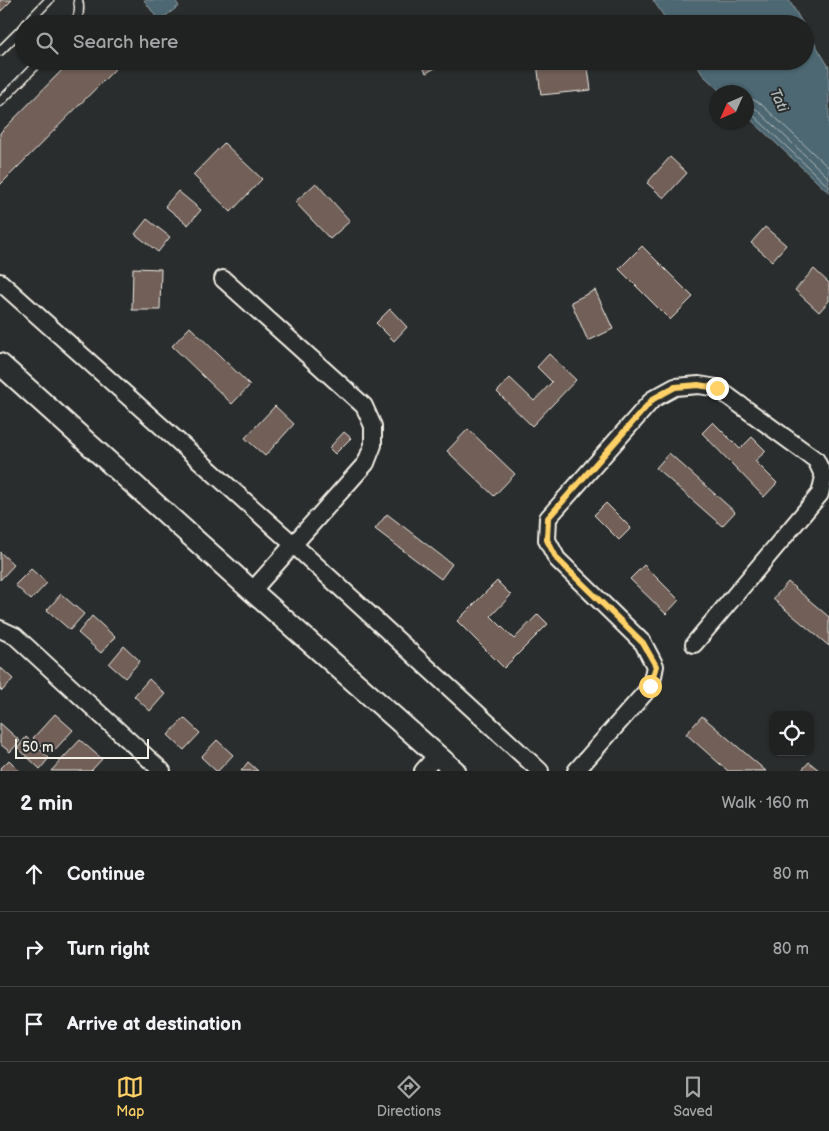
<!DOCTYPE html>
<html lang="en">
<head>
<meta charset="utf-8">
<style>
	:root { --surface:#202222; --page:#2d2f2f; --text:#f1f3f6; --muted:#a2a4a5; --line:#3d3f40; --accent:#ffd166 }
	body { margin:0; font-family:"Balsamiq Sans",sans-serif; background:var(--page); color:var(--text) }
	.controls { position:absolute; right:15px; bottom:15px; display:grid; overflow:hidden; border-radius:10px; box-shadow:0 1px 4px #0004 }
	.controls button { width:45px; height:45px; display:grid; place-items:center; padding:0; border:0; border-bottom:1px solid var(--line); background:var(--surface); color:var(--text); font:25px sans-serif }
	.compass { position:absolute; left:709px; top:85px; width:45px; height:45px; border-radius:50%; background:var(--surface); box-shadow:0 1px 4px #0004; rotate:225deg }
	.scale { position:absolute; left:15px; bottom:12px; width:134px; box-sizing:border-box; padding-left:5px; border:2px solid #f4f1e8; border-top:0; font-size:14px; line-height:18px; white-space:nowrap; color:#f4f1e8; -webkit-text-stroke:4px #2a2d2e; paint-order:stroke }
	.stop { position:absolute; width:15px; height:15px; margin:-11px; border:4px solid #ffd166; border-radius:50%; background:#fff }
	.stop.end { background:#ffd166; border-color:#fff; box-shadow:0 1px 5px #0008 }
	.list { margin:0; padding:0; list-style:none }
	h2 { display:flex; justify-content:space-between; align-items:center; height:65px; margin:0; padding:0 20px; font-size:21px }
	h2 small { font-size:16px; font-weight:400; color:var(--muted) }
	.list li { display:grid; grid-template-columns:32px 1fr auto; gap:15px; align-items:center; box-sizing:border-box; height:75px; padding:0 20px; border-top:1px solid var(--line) }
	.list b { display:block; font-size:19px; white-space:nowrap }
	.list em { font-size:16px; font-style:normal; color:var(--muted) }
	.icon { flex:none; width:28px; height:28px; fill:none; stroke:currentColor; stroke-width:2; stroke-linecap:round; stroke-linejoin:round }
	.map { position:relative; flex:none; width:829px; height:771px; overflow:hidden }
	.search { position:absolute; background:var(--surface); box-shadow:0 1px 4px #0004; left:15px; right:15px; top:15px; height:55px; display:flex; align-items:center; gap:12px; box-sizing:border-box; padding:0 18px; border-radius:28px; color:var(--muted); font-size:19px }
	.sheet { height:290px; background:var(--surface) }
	nav { display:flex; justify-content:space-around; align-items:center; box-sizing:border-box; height:70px; border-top:1px solid var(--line); background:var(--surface); font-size:14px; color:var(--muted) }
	nav a { display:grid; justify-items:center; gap:2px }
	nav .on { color:var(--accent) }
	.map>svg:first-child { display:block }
	.water { fill:#4e6773; stroke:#909ea2 }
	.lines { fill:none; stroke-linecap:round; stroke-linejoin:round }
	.shore { stroke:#b2bab9; stroke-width:1 }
	.building { fill:#715f58; stroke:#f4f1e8 }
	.service-casing { stroke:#f4f1e8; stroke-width:11 }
	.minor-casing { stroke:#f4f1e8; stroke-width:20 }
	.tertiary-casing { stroke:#f4f1e8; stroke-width:24 }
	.service { stroke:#2a2d2e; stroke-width:8 }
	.minor { stroke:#2a2d2e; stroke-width:16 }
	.tertiary { stroke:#2a2d2e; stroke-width:20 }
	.route { stroke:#ffd166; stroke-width:6 }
	.labels { text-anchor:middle; stroke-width:4; stroke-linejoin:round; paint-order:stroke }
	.water-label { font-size:15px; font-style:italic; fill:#b2bab9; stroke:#2a2d2e }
</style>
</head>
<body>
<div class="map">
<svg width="829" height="771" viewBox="0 0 829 771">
	<rect width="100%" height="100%" fill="#2a2d2e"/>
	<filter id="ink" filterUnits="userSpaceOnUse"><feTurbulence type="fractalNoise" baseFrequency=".02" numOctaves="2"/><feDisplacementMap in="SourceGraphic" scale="10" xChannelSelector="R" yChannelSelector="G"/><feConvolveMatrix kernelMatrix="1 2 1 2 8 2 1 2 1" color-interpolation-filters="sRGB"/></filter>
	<g filter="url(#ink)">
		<path class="water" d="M 144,0 L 175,0 L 179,6 L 159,21 Z
			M 653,0 L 789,0 L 803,24 L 669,24 Z
			M 805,27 L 829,67 L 829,193 L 747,116 L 746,92 L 721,92 L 703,75 L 694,61 L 805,61 Z"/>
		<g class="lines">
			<path class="shore" d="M 746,99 L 754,100 L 761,104 L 829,168
				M 746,107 L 752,107 L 756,109 L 829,178
				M 746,113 L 752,114 L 829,187"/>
		</g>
		<path class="building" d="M 0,0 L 12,0 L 0,12 Z
			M 71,61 L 123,61 L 0,185 L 0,133 Z
			M 420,61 L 448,61 L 426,73 Z
			M 552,61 L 587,61 L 591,90 L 541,95 L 537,63 Z
			M 224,143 L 262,179 L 231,212 L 193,175 Z
			M 670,157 L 687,173 L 664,198 L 647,183 Z
			M 316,183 L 350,221 L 330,239 L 295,202 Z
			M 178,191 L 201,210 L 188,225 L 165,206 Z
			M 147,219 L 170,237 L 158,252 L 135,234 Z
			M 765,227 L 786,245 L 772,261 L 751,243 Z
			M 642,246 L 693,297 L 670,320 L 619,269 Z
			M 133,268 L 161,269 L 160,310 L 132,310 Z
			M 814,269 L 829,283 L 829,301 L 819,312 L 795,290 Z
			M 595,290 L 613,329 L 588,341 L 571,302 Z
			M 390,309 L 407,327 L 394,341 L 376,323 Z
			M 190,327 L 250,385 L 232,404 L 172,346 Z
			M 549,354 L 576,380 L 532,426 L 497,392 L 510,378 L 534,401 L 552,382 L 537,367 Z
			M 275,406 L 294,424 L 265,456 L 245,438 Z
			M 713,422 L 740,449 L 752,437 L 766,451 L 755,461 L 777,483 L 764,497 L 702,433 Z
			M 468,429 L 515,474 L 494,496 L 447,451 Z
			M 344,432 L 351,438 L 335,454 L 329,448 Z
			M 669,453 L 735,512 L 722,526 L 656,468 Z
			M 606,503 L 631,528 L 619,540 L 594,515 Z
			M 387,514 L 452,564 L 441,579 L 375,529 Z
			M 0,552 L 14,565 L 0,580 Z
			M 644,565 L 679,600 L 666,614 L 630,579 Z
			M 31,569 L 47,583 L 31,600 L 15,585 Z
			M 497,581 L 511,595 L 491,616 L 514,639 L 538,614 L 548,624 L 504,668 L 457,621 Z
			M 788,582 L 829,617 L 829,646 L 773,599 Z
			M 61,594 L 84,614 L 70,630 L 47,610 Z
			M 92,616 L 115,637 L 101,653 L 78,633 Z
			M 124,646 L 140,661 L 125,678 L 109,664 Z
			M 1,668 L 13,679 L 2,691 L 0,689 L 0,669 Z
			M 149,679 L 165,694 L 150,711 L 134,696 Z
			M 55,714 L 73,730 L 51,754 L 33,738 Z
			M 702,716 L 766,771 L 728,771 L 686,734 Z
			M 184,718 L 200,733 L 184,750 L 168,735 Z
			M 0,723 L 20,741 L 10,752 L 0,744 Z
			M 26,737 L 49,758 L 40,769 L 18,748 Z
			M 80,740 L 102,759 L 91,771 L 51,771 Z
			M 217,740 L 233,755 L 218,771 L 216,771 L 201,757 Z
			M 9,760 L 20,771 L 0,771 L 0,769 Z
			M 248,762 L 258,771 L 241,771 Z
			M 809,762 L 820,771 L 801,771 Z"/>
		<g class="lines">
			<g class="service-casing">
				<path id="service" d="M 26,24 L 49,0
					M 74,24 C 79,17 80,8 78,0
					M 0,51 L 24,27
					M 0,102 L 40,61"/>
			</g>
			<g class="minor-casing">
				<path id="minor" d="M 223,279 L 364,406 L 373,426 L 373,445 L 366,463 L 252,591
					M 0,282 L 294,545 L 540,771
					M 0,629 L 15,636 L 162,771
					M 423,771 L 437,755
					M 576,771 L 651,686 L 655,666 L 643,643 L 557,559 L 547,540 L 548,518 L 653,399 L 675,387 L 699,385 L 717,388 L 816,460 L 824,477 L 820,494 L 694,644"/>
			</g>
			<g class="tertiary-casing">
				<path id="tertiary" d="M 0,364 L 252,591 L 455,771"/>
			</g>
			<use href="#service" class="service"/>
			<use href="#minor" class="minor"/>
			<use href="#tertiary" class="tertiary"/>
		</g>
	</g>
	<g class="lines" filter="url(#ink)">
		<path class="route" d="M 650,686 L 656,666 L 643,643 L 557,559 L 547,540 L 548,518 L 653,399 L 675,387 L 698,385 L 717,388"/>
	</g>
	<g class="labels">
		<g class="water-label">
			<text transform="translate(779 100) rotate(65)" y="5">Tati</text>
		</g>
	</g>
</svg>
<div class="controls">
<button><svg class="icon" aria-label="locate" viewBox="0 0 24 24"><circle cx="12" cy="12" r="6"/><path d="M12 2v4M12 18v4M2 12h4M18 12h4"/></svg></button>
</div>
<svg class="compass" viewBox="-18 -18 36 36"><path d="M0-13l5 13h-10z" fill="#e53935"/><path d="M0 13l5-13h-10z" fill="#a2a4a5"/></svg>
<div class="scale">50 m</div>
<div class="stop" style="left:650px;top:686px"></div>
<div class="stop end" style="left:717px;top:388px"></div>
<div class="search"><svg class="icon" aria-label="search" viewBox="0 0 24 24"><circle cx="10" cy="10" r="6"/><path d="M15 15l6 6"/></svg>Search here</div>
</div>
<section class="sheet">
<h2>2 min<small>Walk · 160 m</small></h2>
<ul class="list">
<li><svg class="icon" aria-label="ahead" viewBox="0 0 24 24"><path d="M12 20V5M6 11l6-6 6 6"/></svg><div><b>Continue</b></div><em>80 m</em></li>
<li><svg class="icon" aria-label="right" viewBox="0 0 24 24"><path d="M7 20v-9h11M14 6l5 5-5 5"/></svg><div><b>Turn right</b></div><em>80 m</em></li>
<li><svg class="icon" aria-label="arrive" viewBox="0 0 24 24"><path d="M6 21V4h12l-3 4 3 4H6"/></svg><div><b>Arrive at destination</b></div></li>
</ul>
</section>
<nav>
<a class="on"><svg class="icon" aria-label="map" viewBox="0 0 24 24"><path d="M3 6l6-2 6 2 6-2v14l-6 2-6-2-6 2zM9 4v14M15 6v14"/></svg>Map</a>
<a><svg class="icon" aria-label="directions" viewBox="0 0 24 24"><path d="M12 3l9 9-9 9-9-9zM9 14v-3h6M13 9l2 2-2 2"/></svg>Directions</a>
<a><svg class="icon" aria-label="saved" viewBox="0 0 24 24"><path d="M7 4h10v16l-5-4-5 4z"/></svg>Saved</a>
</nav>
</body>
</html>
